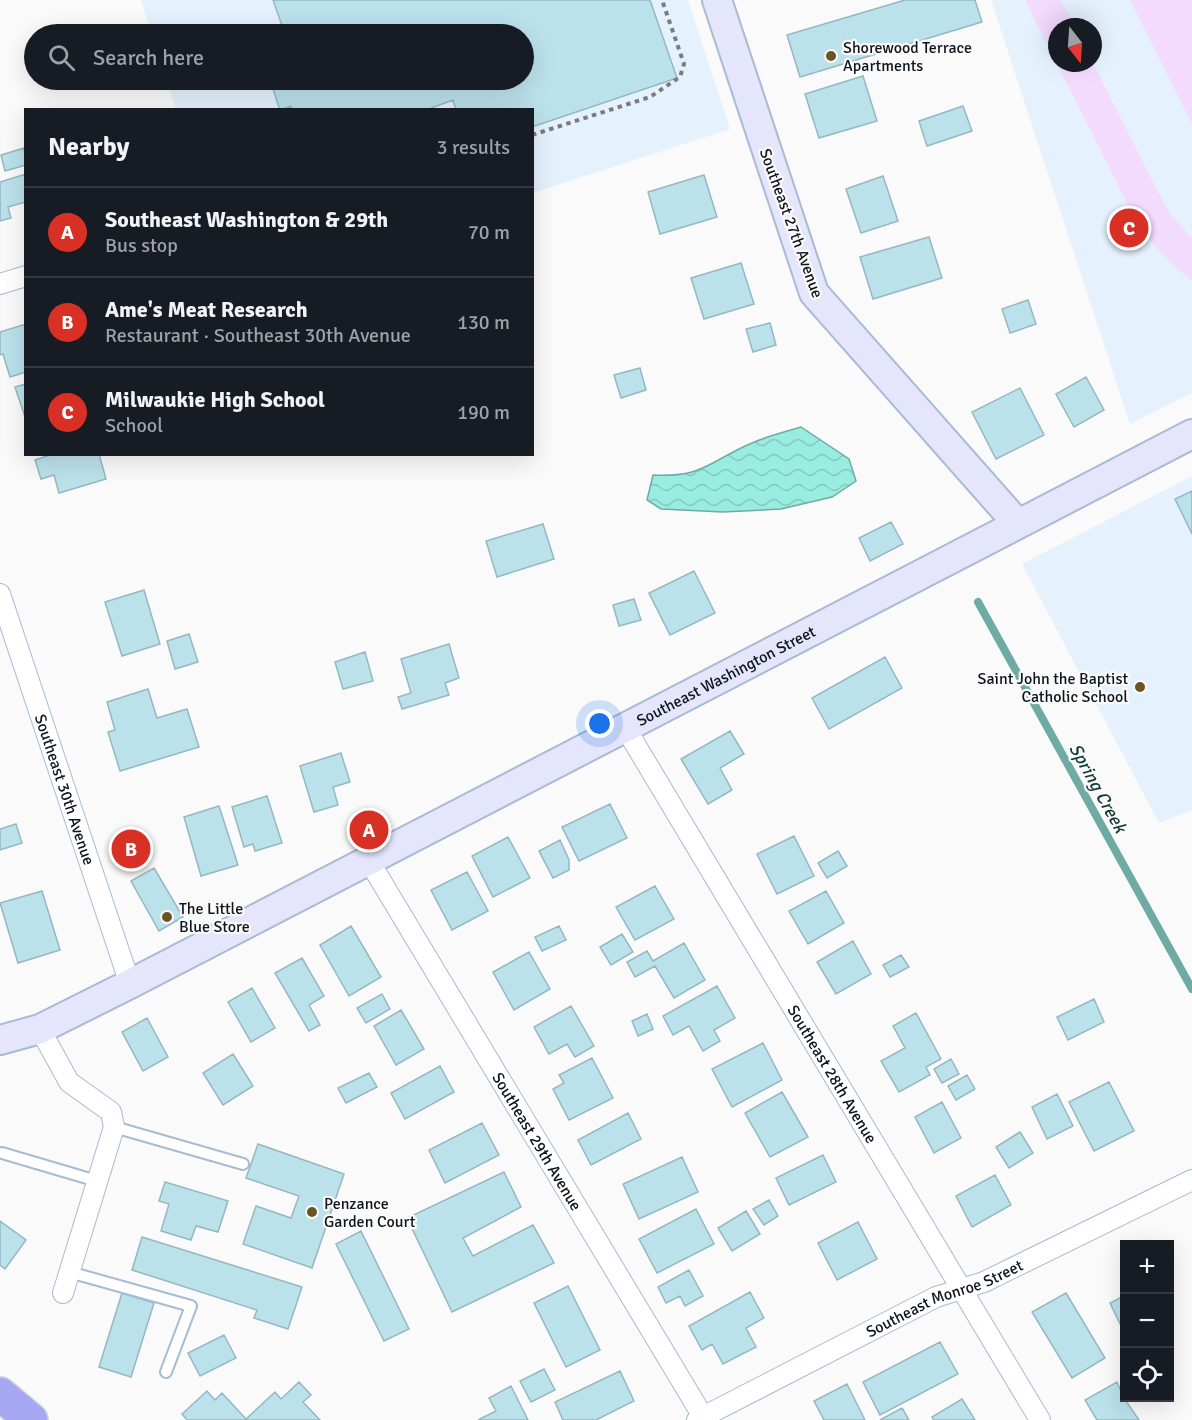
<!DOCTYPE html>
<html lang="en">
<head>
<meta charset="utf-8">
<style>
	:root { --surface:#171b24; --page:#242831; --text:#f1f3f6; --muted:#9ea1a6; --line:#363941; --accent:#d93025 }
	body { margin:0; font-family:Signika,sans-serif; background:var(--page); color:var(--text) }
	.controls { position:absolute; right:18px; bottom:18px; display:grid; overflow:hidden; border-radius:0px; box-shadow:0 6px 24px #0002 }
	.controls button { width:54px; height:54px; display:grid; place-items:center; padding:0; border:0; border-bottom:2px solid var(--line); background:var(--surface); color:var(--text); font:30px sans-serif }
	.compass { position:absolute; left:1048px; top:18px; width:54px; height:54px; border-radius:50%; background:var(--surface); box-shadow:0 6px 24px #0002; rotate:163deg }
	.you { position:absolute; left:600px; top:724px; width:21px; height:21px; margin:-15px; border:4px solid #fff; border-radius:50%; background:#1a73e8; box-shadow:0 0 0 9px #1a73e833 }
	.badge { display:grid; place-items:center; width:39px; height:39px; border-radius:50%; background:var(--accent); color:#fff; font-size:20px; font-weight:700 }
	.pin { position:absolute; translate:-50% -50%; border:3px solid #fff; box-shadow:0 2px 6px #0006 }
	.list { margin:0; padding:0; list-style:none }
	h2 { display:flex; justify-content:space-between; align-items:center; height:78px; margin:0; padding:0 24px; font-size:26px }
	h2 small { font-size:20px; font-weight:400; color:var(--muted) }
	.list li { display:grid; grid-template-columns:39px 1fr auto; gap:18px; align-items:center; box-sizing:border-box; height:90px; padding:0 24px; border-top:2px solid var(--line) }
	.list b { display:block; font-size:22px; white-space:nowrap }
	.list p { margin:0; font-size:20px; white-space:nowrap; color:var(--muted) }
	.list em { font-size:20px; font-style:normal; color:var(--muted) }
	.icon { flex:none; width:33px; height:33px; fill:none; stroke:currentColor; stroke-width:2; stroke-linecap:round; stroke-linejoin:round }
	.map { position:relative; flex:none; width:1192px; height:1420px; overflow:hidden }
	.search { position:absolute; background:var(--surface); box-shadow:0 6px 24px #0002; left:24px; top:24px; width:510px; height:66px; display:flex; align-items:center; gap:15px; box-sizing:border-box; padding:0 21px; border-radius:33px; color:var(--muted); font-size:22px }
	.panel { position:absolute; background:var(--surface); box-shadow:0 6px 24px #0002; left:24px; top:108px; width:510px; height:348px; border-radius:0px }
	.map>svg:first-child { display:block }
	.built { fill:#e5f1fd; fill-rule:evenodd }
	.pitch { fill:#f3dbfe }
	.water { fill:url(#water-waves); stroke:#6faba5; stroke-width:1.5 }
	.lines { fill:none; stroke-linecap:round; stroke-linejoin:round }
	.stream { stroke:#6faba5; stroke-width:8 }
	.building { fill:#bbe1eb; stroke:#94b8c3; stroke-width:1.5 }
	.lane-casing { stroke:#a5bcd3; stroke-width:14 }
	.street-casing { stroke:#a5bcd3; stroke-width:22 }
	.secondary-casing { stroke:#a5bcd3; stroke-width:32 }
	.highway-casing { stroke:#d3d5d6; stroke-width:36 }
	.path { stroke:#787d81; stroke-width:4; stroke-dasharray:4.5 4.5; stroke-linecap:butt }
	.lane { stroke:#fff; stroke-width:10 }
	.street { stroke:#fff; stroke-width:20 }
	.secondary { stroke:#e5e5fb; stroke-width:28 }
	.highway { stroke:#a7a8f3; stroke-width:33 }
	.poi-dot { fill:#695423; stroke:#fafafa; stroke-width:2 }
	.labels { text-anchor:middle; stroke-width:4.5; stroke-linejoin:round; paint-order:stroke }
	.poi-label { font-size:16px; fill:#0c141c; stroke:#fafafa; text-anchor:start }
	.street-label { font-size:16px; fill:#0c141c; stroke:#fafafa }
	.water-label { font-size:18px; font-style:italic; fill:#113934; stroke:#fafafa }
</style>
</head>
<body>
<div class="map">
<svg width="1192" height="1420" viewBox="0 0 1192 1420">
	<defs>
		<pattern id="water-waves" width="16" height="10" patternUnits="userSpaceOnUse" patternTransform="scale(1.5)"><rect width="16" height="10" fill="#99ece0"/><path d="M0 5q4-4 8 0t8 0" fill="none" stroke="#83cac0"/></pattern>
	</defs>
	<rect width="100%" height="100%" fill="#fafafa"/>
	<path class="built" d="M 141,0 L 688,0 L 730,129 L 533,193 L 532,110 L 176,109 L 166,80 L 524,80 L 524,34 L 152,34 Z
		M 991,0 L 1192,0 L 1192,393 L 1130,424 ZM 1057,27 L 1093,27 L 1093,63 L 1057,63 Z
		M 1192,476 L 1192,810 L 1159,823 L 1022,564 Z"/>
	<path class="pitch" d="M 1025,0 L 1061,0 L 1075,27 L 1057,27 L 1057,63 L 1093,63 L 1159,194 L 1171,215 L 1192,238 L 1192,280 C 1165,262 1146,237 1130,209 Z
		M 1130,0 L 1192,0 L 1192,124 Z"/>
	<path class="water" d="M 801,427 L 849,459 L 856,481 L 832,497 L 781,509 L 723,512 L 661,509 L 647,500 L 653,475 C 704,478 711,460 752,443 C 768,436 785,432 801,427 Z"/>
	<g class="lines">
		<path class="stream" d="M 978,602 L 1192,989"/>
	</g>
	<path class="building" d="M 273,0 L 650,0 L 677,78 L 532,127 L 532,110 L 456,110 L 453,100 L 426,110 L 292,110 L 291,106 L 280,110 L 270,80 L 524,80 L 524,34 L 285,34 Z
		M 905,0 L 975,0 L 982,22 L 800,77 L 787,35 Z
		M 863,76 L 877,121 L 819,138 L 805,94 Z
		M 963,106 L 972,131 L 927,146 L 919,121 Z
		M 24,148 L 26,165 L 5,171 L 1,155 Z
		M 26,174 L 26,202 L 8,207 L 11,218 L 0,221 L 0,182 Z
		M 704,175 L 717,217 L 660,234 L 648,192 Z
		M 883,176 L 898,221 L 861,233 L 846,189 Z
		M 929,237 L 942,278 L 873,299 L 860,257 Z
		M 741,263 L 754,304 L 704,319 L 691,278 Z
		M 1028,300 L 1036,324 L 1010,333 L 1002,309 Z
		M 770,323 L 776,345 L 753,352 L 746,329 Z
		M 26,324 L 26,372 L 10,377 L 3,354 L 0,355 L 0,332 Z
		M 640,368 L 646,390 L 621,398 L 614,375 Z
		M 1086,377 L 1104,410 L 1074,427 L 1056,394 Z
		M 26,384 L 26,420 L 15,387 Z
		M 1020,388 L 1044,435 L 996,459 L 972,412 Z
		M 53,454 L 99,454 L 106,479 L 59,493 L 54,475 L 41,479 L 35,460 Z
		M 1192,491 L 1192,534 L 1175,499 Z
		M 891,522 L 903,544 L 870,561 L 859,538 Z
		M 543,524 L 554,559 L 497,577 L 486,541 Z
		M 694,571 L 715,613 L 670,635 L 649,593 Z
		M 144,590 L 160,644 L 122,656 L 105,602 Z
		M 634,599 L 641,620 L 619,626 L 613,605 Z
		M 189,634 L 198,662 L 175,669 L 167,641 Z
		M 449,644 L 459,678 L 445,683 L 449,695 L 402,709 L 398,697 L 411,693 L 401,659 Z
		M 365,652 L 373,681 L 343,689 L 335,662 Z
		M 885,657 L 902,688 L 829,729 L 812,698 Z
		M 148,689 L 157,718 L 187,709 L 199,747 L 120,771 L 108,732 L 115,730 L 107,702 Z
		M 730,731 L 744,754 L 720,768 L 732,790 L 708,804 L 681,759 Z
		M 341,753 L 350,782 L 333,787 L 338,805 L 314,812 L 300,766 Z
		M 267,796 L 282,843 L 255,851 L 253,844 L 244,847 L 232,807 Z
		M 610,804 L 627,838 L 579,861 L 562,827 Z
		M 219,806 L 238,865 L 201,876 L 184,817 Z
		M 16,824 L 22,843 L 0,850 L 0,829 Z
		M 794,836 L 814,876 L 777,894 L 757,854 Z
		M 508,837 L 530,878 L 493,897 L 472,856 Z
		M 560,840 L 569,860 L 569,870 L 553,878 L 539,851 Z
		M 838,851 L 847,866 L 827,878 L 818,863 Z
		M 154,868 L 183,917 L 159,931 L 131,881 Z
		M 467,872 L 488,911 L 452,930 L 431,890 Z
		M 655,886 L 674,919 L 635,940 L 616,907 Z
		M 42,891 L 60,950 L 18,963 L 0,903 Z
		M 826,891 L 844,923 L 808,944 L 789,911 Z
		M 351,926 L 381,977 L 349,996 L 320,945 Z
		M 559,926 L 566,940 L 542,951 L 535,937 Z
		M 622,934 L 633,952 L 611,965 L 600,947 Z
		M 853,941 L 871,974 L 836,994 L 817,962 Z
		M 684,943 L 705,980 L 674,998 L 655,966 L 635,977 L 627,962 L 647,951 L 653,961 Z
		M 529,952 L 550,989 L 514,1010 L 493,972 Z
		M 901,955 L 909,967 L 890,977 L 883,965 Z
		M 302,958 L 324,996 L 309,1005 L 320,1025 L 309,1031 L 275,973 Z
		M 717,986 L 735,1018 L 714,1030 L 720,1041 L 703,1051 L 689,1026 L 673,1035 L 663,1016 Z
		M 252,988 L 275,1028 L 251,1042 L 228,1002 Z
		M 382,994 L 390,1009 L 366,1023 L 357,1008 Z
		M 1094,999 L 1104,1022 L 1068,1040 L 1057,1017 Z
		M 571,1006 L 594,1046 L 575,1057 L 567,1044 L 549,1054 L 534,1027 Z
		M 401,1010 L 424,1049 L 396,1065 L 374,1026 Z
		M 916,1013 L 941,1059 L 926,1067 L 930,1075 L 899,1092 L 881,1061 L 905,1048 L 893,1026 Z
		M 647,1014 L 653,1029 L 638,1036 L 632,1021 Z
		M 147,1018 L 168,1057 L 143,1071 L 122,1032 Z
		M 763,1043 L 782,1080 L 732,1107 L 712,1069 Z
		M 233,1054 L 253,1086 L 223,1105 L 203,1073 Z
		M 592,1058 L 613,1098 L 569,1120 L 553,1089 L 564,1083 L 559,1075 Z
		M 951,1059 L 959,1074 L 942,1083 L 934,1069 Z
		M 440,1066 L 454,1092 L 405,1119 L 391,1093 Z
		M 369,1073 L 377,1087 L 346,1103 L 338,1088 Z
		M 967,1075 L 975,1089 L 956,1100 L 948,1086 Z
		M 1109,1082 L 1134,1131 L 1094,1151 L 1069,1102 Z
		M 782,1092 L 808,1137 L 770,1157 L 745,1113 Z
		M 1057,1094 L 1073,1126 L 1047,1139 L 1032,1107 Z
		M 942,1102 L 961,1138 L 934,1153 L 915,1117 Z
		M 628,1113 L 641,1139 L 591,1165 L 578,1140 Z
		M 482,1123 L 499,1155 L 445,1183 L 429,1150 Z
		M 1020,1132 L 1033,1153 L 1009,1168 L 996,1147 Z
		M 258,1144 L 344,1174 L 312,1268 L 243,1244 L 256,1206 L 291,1218 L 299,1196 L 246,1178 Z
		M 823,1155 L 836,1182 L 789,1205 L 776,1178 Z
		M 682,1157 L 698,1192 L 639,1219 L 623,1184 Z
		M 504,1172 L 521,1207 L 463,1238 L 473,1256 L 533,1225 L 554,1263 L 452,1312 L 407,1218 Z
		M 995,1175 L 1011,1205 L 972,1227 L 956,1196 Z
		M 165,1182 L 228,1201 L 218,1232 L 196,1226 L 191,1240 L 161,1231 L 169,1204 L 159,1201 Z
		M 769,1200 L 778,1216 L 764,1225 L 753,1209 Z
		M 696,1209 L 714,1244 L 657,1273 L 639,1239 Z
		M 746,1211 L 760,1234 L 732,1251 L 718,1228 Z
		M 0,1221 L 26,1240 L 5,1269 L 0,1265 Z
		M 858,1222 L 877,1259 L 837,1280 L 818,1243 Z
		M 361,1231 L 409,1329 L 384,1341 L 336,1244 Z
		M 142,1237 L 302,1287 L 288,1329 L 254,1318 L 257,1310 L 132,1270 Z
		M 689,1270 L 703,1296 L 685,1306 L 680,1296 L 666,1303 L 658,1287 Z
		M 568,1286 L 600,1350 L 566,1367 L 534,1303 Z
		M 750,1292 L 764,1318 L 746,1328 L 756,1347 L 723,1364 L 712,1344 L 702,1350 L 689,1326 Z
		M 122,1293 L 154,1303 L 131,1377 L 99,1367 Z
		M 1066,1293 L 1105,1358 L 1072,1378 L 1032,1312 Z
		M 1124,1296 L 1124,1332 L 1110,1303 Z
		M 224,1335 L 236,1358 L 200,1376 L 188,1353 Z
		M 940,1342 L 958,1374 L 880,1415 L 863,1382 Z
		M 544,1369 L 555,1390 L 531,1402 L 520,1381 Z
		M 620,1371 L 634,1401 L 596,1420 L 563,1420 L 555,1402 Z
		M 299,1382 L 311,1395 L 303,1402 L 320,1420 L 187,1420 L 182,1414 L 207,1391 L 215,1400 L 222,1393 L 246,1419 L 275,1392 L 281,1399 Z
		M 1117,1382 L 1124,1398 L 1139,1420 L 1097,1420 L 1085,1400 Z
		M 847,1384 L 865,1420 L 824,1420 L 814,1401 Z
		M 511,1386 L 528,1420 L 478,1420 L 496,1411 L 489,1398 Z
		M 962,1399 L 975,1420 L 934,1420 L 932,1417 Z
		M 902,1408 L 909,1420 L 880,1420 Z"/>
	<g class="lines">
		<g class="lane-casing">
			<path id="lane" d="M 114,1127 L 243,1164
				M 2,1153 L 97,1181
				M 69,1272 L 191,1306 L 166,1372"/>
		</g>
		<g class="street-casing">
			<g id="street">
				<path d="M 0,284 L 26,276"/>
				<path id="s1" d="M 0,594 L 130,984"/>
				<path id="s2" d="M 626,729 L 1040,1420"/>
				<path id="s3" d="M 369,861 L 705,1420"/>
				<path d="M 40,1029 L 69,1082 L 111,1112 L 114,1127 L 63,1293"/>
				<path id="s4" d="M 697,1420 L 936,1297 L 984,1282 L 1192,1180"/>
			</g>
		</g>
		<g class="secondary-casing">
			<g id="secondary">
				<path d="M 717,0 L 814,293 L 1017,523"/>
				<path id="s5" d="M 0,1040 L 40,1029 L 130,984 L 1192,434"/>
			</g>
		</g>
		<g class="highway-casing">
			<path id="highway" d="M 0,1394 L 31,1420"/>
		</g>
		<path class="path" d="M 532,135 L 650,97 L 680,77 L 684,64 L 662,0"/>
		<use href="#lane" class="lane"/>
		<use href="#street" class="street"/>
		<use href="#secondary" class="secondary"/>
		<use href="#highway" class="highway"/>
	</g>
	<g class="poi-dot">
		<circle cx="831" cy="56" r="6"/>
		<circle cx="1140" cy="687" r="6"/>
		<circle cx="167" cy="917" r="6"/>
		<circle cx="312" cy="1212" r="6"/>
	</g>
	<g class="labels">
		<g class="poi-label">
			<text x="843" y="53">Shorewood Terrace<tspan x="843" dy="18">Apartments</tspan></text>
			<text x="1128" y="684" text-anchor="end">Saint John the Baptist<tspan x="1128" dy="18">Catholic School</tspan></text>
			<text x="179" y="914">The Little<tspan x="179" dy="18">Blue Store</tspan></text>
			<text x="324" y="1209">Penzance<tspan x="324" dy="18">Garden Court</tspan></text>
		</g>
		<g class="street-label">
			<text transform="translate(792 223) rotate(70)" y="6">Southeast 27th Avenue</text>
			<text dy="6" stroke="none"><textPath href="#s5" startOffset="813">Southeast Washington Street</textPath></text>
			<text dy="6" stroke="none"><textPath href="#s1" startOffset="206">Southeast 30th Avenue</textPath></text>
			<text dy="6" stroke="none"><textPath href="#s2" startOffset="402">Southeast 28th Avenue</textPath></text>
			<text dy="6" stroke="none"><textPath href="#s3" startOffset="327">Southeast 29th Avenue</textPath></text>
			<text dy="6" stroke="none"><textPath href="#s4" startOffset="276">Southeast Monroe Street</textPath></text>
		</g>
		<g class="water-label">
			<text transform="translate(1098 788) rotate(61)" y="6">Spring Creek</text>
		</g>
	</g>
</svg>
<div class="controls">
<button>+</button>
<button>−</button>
<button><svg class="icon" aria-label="locate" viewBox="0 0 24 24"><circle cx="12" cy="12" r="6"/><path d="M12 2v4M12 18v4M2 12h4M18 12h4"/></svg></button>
</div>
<svg class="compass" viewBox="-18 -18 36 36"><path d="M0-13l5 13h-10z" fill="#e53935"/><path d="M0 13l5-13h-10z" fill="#9ea1a6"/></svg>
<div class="you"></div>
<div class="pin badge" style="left:369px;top:830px">A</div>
<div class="pin badge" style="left:131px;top:849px">B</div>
<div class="pin badge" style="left:1129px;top:228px">C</div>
<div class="search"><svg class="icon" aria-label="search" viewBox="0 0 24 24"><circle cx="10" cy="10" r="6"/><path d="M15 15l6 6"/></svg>Search here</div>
<section class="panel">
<h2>Nearby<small>3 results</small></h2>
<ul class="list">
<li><span class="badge">A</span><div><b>Southeast Washington &amp; 29th</b><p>Bus stop</p></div><em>70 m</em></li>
<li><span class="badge">B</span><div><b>Ame's Meat Research</b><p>Restaurant · Southeast 30th Avenue</p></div><em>130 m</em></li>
<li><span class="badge">C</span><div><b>Milwaukie High School</b><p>School</p></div><em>190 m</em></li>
</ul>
</section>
</div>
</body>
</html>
